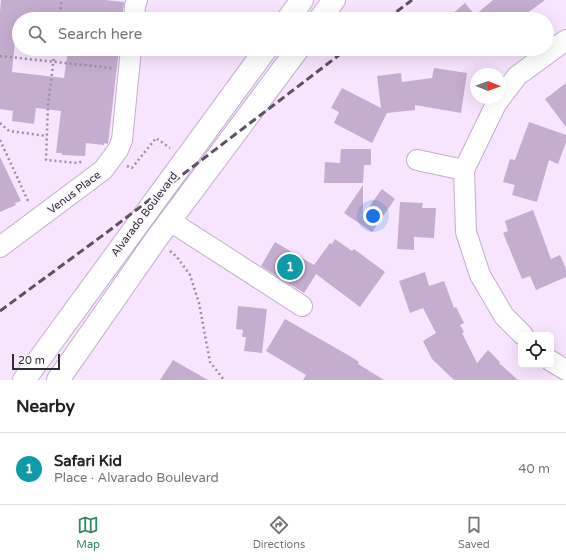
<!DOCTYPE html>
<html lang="en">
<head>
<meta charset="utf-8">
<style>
	:root { --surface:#fff; --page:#f6f6f6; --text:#222; --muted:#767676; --line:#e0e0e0; --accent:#2d8960 }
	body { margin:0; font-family:"Varela Round",sans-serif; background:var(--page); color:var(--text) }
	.controls { position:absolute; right:12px; bottom:12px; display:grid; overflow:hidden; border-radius:6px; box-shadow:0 4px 16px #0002 }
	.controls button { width:36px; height:36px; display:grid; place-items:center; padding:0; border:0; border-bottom:1px solid var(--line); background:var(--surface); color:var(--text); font:20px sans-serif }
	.compass { position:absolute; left:470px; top:68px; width:36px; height:36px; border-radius:50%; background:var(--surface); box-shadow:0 4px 16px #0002; rotate:91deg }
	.scale { position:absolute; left:12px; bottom:10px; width:48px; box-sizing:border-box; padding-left:4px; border:2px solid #332b37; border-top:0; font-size:11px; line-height:14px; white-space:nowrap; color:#332b37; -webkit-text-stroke:3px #fcf7fe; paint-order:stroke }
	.you { position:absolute; left:373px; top:216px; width:14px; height:14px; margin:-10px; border:3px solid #fff; border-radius:50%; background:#1a73e8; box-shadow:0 0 0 6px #1a73e833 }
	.badge { display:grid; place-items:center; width:26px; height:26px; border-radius:50%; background:var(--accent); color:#fff; font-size:13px; font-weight:700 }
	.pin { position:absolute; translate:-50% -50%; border:2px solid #fff; box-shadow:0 1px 4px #0006 }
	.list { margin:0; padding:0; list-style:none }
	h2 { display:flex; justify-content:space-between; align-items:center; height:52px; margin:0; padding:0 16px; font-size:17px }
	h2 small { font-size:13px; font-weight:400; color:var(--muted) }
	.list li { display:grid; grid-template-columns:26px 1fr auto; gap:12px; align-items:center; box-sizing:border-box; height:72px; padding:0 16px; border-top:1px solid var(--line) }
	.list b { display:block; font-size:15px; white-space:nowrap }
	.list p { margin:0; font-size:13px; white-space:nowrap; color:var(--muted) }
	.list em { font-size:13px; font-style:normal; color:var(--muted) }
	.icon { flex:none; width:22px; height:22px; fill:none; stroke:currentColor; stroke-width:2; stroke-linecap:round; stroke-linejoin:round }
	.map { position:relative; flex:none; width:566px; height:380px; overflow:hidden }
	.search { position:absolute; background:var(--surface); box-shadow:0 4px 16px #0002; left:12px; right:12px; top:12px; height:44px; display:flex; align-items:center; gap:10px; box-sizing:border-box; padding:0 14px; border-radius:22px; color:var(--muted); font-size:15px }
	.sheet { height:124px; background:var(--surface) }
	nav { display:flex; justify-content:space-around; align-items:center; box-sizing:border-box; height:56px; border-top:1px solid var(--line); background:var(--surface); font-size:11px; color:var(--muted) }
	nav a { display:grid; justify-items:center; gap:2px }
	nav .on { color:var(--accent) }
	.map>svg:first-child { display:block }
	.building { fill:#c5adcf }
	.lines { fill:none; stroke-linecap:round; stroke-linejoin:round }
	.minor-casing { stroke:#c4aecd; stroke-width:22 }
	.major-casing { stroke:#c4aecd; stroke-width:24 }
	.path { stroke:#9c8fa2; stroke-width:2.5; stroke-dasharray:2 3; stroke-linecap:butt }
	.minor { stroke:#fff; stroke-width:20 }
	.major { stroke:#fff; stroke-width:22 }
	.rail { stroke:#5c5261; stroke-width:3; stroke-dasharray:8 4; stroke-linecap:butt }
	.labels { text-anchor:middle; stroke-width:4; stroke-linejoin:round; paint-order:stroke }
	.street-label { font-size:11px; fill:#332b37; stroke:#fcf7fe }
</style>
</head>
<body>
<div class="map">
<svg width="566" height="380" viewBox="0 0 566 380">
	<rect width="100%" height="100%" fill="#f7e5fe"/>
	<path class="building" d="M 1,0 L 105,0 L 124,2 L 122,19 L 17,19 L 12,72 L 64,78 L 68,49 L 119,49 L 108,144 L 104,143 L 104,145 L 86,143 L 85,156 L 62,155 L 62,153 L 56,153 L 61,111 L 36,108 L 34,124 L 12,121 L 13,111 L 0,109 L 0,12 Z
		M 493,0 L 545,0 L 519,19 L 446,19 L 465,3 L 475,15 Z
		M 434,68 L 467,73 L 461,113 L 415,105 L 415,110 L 387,113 L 372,143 L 334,123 L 339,112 L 331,108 L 342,88 L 381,108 L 377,76 L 401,73 L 402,82 L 432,78 Z
		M 566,83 L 566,127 L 545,99 Z
		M 529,122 L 566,135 L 566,142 L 558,164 L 549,160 L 537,202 L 512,195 L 515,185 L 503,182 L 510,159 L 515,160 Z
		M 341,149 L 371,149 L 371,165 L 364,165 L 363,183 L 324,183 L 325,162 L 340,163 Z
		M 0,157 L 21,201 L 15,203 L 16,205 L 0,212 Z
		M 363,185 L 363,215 L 382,189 L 395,199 L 372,232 L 344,213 Z
		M 400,202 L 423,203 L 422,208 L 436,208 L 434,238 L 414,237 L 414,250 L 397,249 Z
		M 533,210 L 551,259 L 560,255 L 566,269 L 566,277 L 536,290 L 530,276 L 522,279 L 503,233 L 508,231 L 505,221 Z
		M 335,239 L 352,251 L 354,249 L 385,272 L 360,307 L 316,274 L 304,293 L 261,266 L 275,242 L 314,265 L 330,243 L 332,244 Z
		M 425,272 L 429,286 L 444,281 L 454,308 L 456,307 L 464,323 L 460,325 L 464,332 L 462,333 L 477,363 L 488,350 L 500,362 L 499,363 L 518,380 L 454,380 L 432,359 L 423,341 L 436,333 L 423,308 L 410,313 L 399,281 Z
		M 238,306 L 267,309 L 262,353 L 244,351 L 246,337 L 242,337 L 243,330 L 236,329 Z
		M 285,319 L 348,355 L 359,362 L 358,364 L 384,380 L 303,380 L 306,375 L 266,351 Z
		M 173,360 L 208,380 L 160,380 Z"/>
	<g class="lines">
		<g class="minor-casing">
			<path id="minor" d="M 134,19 L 135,6 L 137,0
				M 417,160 L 464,170
				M 170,221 L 302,306
				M 0,247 L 103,170 L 118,150 L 122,140 L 131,49
				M 523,335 L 504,316 L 480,275 L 466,232 L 464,170 L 496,104 L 517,76 L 566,40
				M 551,361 L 566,370"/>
		</g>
		<g class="major-casing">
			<path id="major" d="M 288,19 L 302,0
				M 320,19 L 334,0
				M 24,380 L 266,49
				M 58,380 L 157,238 L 298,49"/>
		</g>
		<path class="path" d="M 59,19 L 62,0
			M 55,49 L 48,104 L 46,160 L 78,163 L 83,161
			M 0,56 L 112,68
			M 0,123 L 9,131 L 47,136
			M 0,140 L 29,203
			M 127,166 L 132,168 L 156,138 L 170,148
			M 170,251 L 177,257 L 190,275 L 199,303 L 210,362 L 224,380"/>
		<use href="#minor" class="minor"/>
		<use href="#major" class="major"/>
		<path class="rail" d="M 387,19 L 412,0
			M 0,311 L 110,230 L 347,49"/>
	</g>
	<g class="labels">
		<g class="street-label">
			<text transform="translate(74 192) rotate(-37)" y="4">Venus Place</text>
			<text transform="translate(144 214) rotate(-53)" y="4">Alvarado Boulevard</text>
		</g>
	</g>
</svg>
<div class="controls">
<button><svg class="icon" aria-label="locate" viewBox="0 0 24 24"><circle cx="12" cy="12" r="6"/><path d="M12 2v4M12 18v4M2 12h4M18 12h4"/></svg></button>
</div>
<svg class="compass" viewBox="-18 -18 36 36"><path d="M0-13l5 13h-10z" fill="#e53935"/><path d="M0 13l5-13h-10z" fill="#767676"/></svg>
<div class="scale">20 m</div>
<div class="you"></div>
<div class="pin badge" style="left:290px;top:267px;background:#0f9aa8">1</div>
<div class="search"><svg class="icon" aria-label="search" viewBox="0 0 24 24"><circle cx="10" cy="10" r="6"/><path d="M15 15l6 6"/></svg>Search here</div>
</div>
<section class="sheet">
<h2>Nearby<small></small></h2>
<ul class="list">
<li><span class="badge" style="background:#0f9aa8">1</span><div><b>Safari Kid</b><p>Place · Alvarado Boulevard</p></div><em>40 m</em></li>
</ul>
</section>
<nav>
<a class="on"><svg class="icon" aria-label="map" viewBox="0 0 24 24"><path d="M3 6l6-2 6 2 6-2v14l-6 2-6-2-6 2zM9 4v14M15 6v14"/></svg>Map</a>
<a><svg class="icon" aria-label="directions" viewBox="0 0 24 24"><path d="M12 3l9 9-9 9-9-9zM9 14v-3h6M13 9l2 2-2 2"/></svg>Directions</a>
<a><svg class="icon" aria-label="saved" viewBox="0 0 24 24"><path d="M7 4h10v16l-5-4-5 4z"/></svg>Saved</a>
</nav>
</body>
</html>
